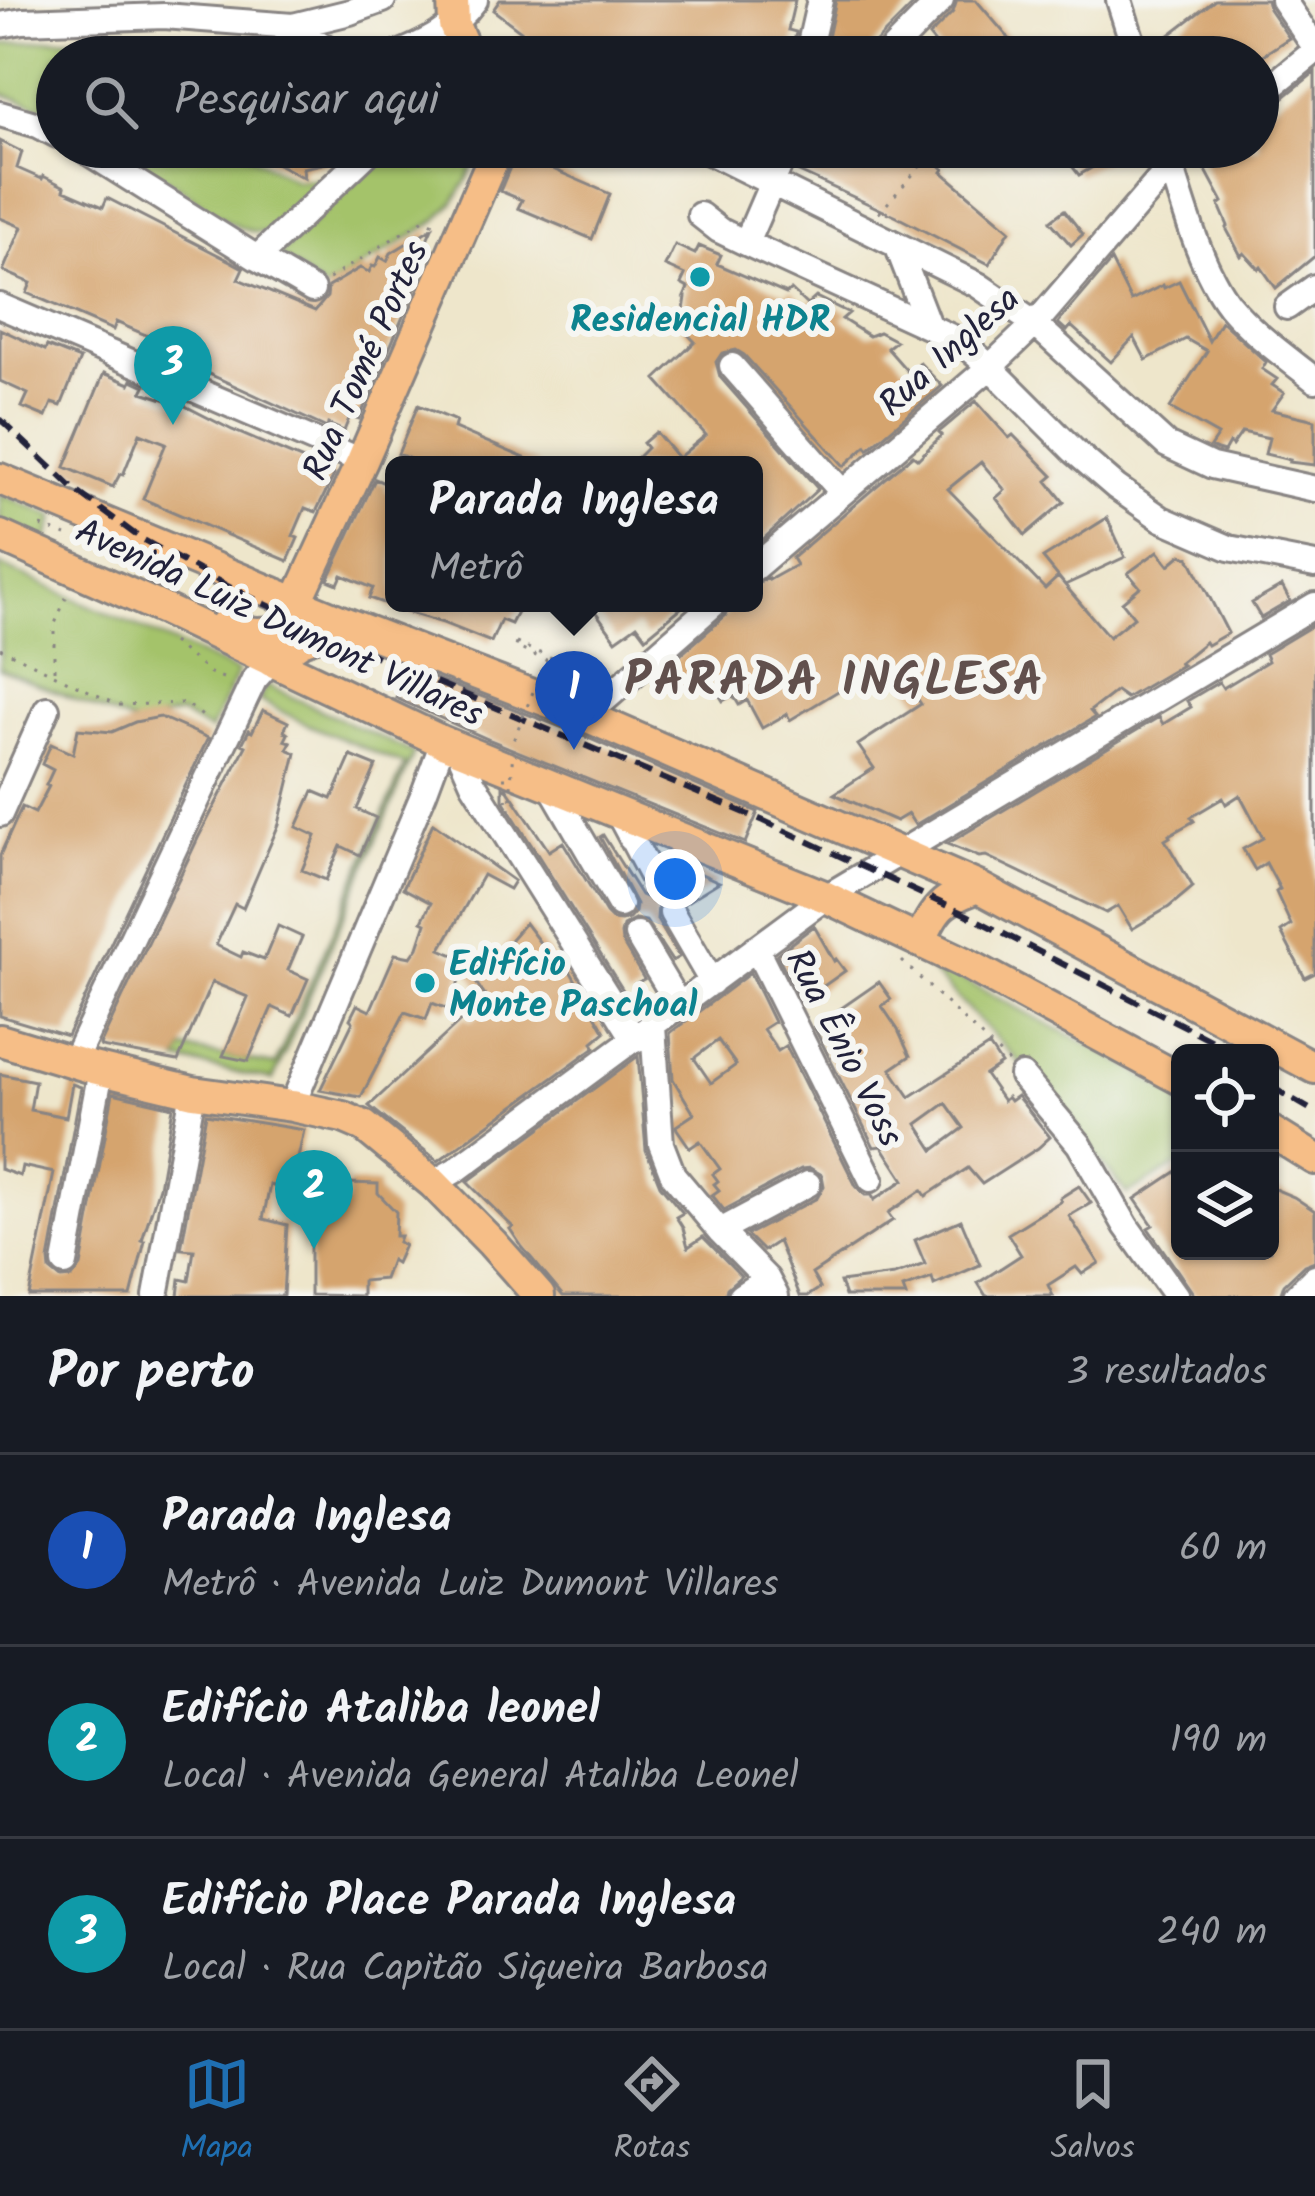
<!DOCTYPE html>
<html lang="pt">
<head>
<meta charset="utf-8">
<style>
	:root { --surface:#171b24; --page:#242831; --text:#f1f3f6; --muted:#9ea1a6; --line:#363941; --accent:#1f6fb2 }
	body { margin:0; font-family:Kalam,sans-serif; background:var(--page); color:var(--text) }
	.controls { position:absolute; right:36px; bottom:36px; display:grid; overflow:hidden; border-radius:18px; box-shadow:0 3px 9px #0004 }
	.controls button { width:108px; height:108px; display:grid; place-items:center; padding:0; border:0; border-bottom:3px solid var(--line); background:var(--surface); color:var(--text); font:60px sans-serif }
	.you { position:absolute; left:675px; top:879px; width:42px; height:42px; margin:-30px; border:9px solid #fff; border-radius:50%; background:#1a73e8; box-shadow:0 0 0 18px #1a73e833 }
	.badge { display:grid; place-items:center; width:78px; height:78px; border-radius:50%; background:var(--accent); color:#fff; font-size:39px; font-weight:700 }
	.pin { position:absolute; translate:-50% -99px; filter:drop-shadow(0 3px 6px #0008) }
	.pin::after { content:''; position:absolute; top:63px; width:42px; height:36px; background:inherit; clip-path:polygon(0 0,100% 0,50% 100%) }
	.popup { position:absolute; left:385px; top:456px; width:378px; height:156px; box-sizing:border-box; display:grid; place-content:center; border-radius:18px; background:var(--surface); filter:drop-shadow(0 3px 9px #0005); font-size:39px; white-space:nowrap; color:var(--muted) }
	.popup b { font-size:45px; color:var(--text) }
	.popup::after { content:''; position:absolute; left:50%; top:100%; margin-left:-24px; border:24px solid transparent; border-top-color:var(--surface) }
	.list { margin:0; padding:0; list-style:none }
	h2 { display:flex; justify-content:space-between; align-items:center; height:156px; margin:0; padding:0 48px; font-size:51px }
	h2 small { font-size:39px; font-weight:400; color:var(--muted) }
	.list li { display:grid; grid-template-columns:78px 1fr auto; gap:36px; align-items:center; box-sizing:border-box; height:192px; padding:0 48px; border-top:3px solid var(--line) }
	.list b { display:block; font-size:45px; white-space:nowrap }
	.list p { margin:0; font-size:39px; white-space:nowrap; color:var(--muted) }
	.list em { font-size:39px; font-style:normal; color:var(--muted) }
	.icon { flex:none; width:66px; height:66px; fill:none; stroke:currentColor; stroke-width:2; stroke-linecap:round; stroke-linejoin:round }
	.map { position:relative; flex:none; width:1315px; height:1296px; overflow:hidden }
	.search { position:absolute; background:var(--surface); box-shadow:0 3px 9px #0004; left:36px; right:36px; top:36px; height:132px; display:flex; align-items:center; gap:30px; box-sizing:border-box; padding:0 42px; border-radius:66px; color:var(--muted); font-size:45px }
	.sheet { height:732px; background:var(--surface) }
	nav { display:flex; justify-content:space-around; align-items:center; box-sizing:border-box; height:168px; border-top:3px solid var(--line); background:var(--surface); font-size:33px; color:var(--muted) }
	nav a { display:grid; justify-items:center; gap:6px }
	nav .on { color:var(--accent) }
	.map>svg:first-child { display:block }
	.green { fill:#a4c36a; stroke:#637252; stroke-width:3 }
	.building { fill:#d5a46e; fill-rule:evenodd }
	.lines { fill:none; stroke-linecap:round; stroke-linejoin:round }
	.minor-casing { stroke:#888483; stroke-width:30 }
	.major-casing { stroke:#888483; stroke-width:36 }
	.path { stroke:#888483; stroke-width:3; stroke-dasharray:3 9; stroke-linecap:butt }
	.minor { stroke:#fff; stroke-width:24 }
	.major { stroke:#f6be87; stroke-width:30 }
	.rail { stroke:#22223b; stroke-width:6; stroke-dasharray:18 9; stroke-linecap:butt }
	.path-bridge { stroke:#888483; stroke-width:3; stroke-dasharray:3 9; stroke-linecap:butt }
	.culture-dot { fill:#0f9aa8; stroke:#f6f6f2; stroke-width:4.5 }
	.labels { text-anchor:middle; stroke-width:12; stroke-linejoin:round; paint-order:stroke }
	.culture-label { font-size:36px; font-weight:bold; fill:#0d838f; stroke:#f6f6f2 }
	.street-label { font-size:36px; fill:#22223b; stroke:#f6f6f2 }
	.district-label { font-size:48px; font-weight:bold; letter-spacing:3px; fill:#61504d; stroke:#f6f6f2 }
</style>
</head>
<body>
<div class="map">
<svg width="1315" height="1296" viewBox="0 0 1315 1296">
	<rect width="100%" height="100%" fill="#f6f6f2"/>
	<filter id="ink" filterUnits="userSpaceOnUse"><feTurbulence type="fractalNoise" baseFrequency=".00833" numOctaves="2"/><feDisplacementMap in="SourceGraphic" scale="24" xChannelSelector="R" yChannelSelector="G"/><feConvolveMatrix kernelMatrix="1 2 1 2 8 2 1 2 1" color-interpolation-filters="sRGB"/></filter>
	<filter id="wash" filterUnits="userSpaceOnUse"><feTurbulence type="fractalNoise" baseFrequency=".004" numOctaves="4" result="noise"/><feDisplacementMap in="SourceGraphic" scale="48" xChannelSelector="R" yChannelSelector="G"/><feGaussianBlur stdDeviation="2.7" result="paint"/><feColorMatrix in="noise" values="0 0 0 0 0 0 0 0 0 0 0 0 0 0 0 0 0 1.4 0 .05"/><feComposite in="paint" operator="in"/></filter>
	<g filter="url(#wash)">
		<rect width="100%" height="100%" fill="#eee6cb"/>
		<path class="green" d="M 143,37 L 219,43 L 278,57 L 186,57 L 160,52 L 159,57 L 57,57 L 57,113 L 0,93 L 0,44 L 55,39 Z
			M 108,147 L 234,147 L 296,181 L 323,178 L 324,181 L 270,232 C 234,237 205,203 176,185 C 154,172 130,161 108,147 Z
			M 390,147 L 480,147 L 467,181 L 453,203 L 437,220 L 324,290 L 279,255 Z
			M 0,494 L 55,517 L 46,542 L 0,522 Z
			M 0,565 L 238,672 L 210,731 L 180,714 L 134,724 L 0,669 Z
			M 266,685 L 414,753 L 273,1080 L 178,1061 L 183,1049 L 275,1065 L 405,765 L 306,724 L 259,700 Z
			M 916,956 L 1111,1056 L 1180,1099 L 1180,1164 L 1127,1194 L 1028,1071 Z"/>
		<g id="blocks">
			<path class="building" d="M 500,0 L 795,0 L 788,30 L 796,32 L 791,57 L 587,57 L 566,47 L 562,55 L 519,34 L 521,31 L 493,10 Z
				M 836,0 L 918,0 L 873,45 L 869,57 L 824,57 Z
				M 957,0 L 976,0 L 1025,57 L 946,57 L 929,36 L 953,12 Z
				M 1215,0 L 1267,0 L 1269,9 L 1289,38 L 1260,57 L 1177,57 L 1164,39 Z
				M 1315,72 L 1315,256 L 1276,288 L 1261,267 L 1259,269 L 1244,253 L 1241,256 L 1226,228 L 1228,226 L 1219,205 L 1223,202 L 1202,163 L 1223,147 L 1258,147 L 1258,113 L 1268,110 Z
				M 0,141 L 22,152 L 17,168 L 42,179 L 43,176 L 65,187 L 64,190 L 103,207 L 107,198 L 232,262 L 243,268 L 238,279 L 315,311 L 327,297 L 328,287 L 360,268 L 369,272 L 372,266 L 375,267 L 380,257 L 387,261 L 391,253 L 432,228 L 411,276 L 410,281 L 417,284 L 359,419 L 350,416 L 344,431 L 328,424 L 327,428 L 150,347 L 153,338 L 116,322 L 113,330 L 27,293 L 31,283 L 3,271 L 22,227 L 0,218 Z
				M 246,147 L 350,147 L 336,161 L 303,168 L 304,178 Z
				M 813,147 L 919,147 L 944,169 L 942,172 L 1010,230 L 989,264 L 897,217 L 797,171 L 809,158 Z
				M 1065,147 L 1105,147 L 1107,159 L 1079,175 L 1068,161 L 1073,158 Z
				M 516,153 L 610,194 L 592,239 L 518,208 L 522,200 L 500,191 Z
				M 1064,210 L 1083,234 L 1071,245 L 1050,221 Z
				M 675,245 L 695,254 L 699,246 L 721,255 L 717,264 L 786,294 L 791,290 L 807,305 L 816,297 L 849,313 L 842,319 L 869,336 L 879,332 L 896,341 L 887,348 L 909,373 L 920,363 L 942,386 L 868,449 L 866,446 L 844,466 L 744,355 L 736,350 L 722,353 L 716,362 L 720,377 L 818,489 L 761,541 L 754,532 L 754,465 L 630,465 L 647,448 L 643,443 L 656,432 L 678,458 L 706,435 L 656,379 L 695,342 L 682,328 L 689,322 L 683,317 L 686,297 L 684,297 L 688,288 L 681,284 L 685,275 L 665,266 Z
				M 1111,261 L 1131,301 L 1163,285 L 1164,288 L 1179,281 L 1209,341 L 1221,321 L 1266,362 L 1262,369 L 1277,379 L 1272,385 L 1284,393 L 1272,410 L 1315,420 L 1315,465 L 1289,462 L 1290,460 L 1265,454 L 1269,438 L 1242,432 L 1232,446 L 1229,443 L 1224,452 L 1217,450 L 1210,447 L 1218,435 L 1170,408 L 1207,351 L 1186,339 L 1146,360 L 1134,337 L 1111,362 L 1071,326 L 1067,331 L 1058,323 Z
				M 0,329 L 45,350 L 47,346 L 80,359 L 61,406 L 52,403 L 46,417 L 22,407 L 28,394 L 0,381 Z
				M 104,373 L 130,384 L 132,380 L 145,386 L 142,392 L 185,406 L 232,430 L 332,472 L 334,475 L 316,512 L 305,508 L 293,536 L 298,538 L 288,561 L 143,499 L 166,443 L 140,433 L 123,475 L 120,474 L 113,487 L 65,467 Z
				M 976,401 L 1009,438 L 1013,435 L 1053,476 L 1047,481 L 1064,502 L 1025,535 L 996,498 L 1005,490 L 981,462 L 948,489 L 1045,589 L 1058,577 L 1109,637 L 1134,617 L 1122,602 L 1140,587 L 1128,573 L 1158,551 L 1169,565 L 1181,555 L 1189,557 L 1228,633 L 1207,645 L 1205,642 L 1179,663 L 1182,665 L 1126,698 L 1116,691 L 1090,711 L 1095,717 L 915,825 L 908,814 L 896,821 L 834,794 L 874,768 L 858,745 L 921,704 L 904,679 L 887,673 L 861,684 L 858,679 L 790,720 L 787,714 L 762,728 L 747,700 L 739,705 L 733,695 L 723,701 L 705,673 L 676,691 L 663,670 L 726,615 L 731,603 L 754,603 L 754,584 L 768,578 L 769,580 L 796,565 L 792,558 L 913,455 L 918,459 L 942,435 L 939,432 Z
				M 418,405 L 456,421 L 454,428 L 541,465 L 424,465 L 398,454 Z
				M 375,479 L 387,484 L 385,490 L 394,494 L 394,603 L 522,603 L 511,624 L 501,620 L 491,642 L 443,623 L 389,607 L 389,605 L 369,598 L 373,588 L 342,575 L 338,584 L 328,580 Z
				M 1107,518 L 1125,557 L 1065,585 L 1043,558 Z
				M 1282,586 L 1290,601 L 1261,618 L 1252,603 Z
				M 589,603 L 687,603 L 646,637 L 637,625 L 616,640 Z
				M 1315,624 L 1315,973 L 1305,978 L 1281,932 L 1291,925 L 1276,892 L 1280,889 L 1266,863 L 1255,870 L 1243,849 L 1263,838 L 1240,795 L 1226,804 L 1223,798 L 1191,817 L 1194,821 L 1169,835 L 1170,837 L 1165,840 L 1193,887 L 1169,907 L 1132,929 L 1118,906 L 1106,913 L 986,856 L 979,857 L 947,844 L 1159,717 L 1163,724 L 1191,707 L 1187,701 L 1219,682 L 1223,688 L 1268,661 L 1265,654 Z
				M 408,668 L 579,734 L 758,812 L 745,843 L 490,740 L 396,698 Z
				M 263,710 L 288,722 L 284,731 L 288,734 L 285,740 L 291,742 L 287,749 L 296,753 L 279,824 L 243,908 L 235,904 L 216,945 L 241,957 L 243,952 L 264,960 L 278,926 L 302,937 L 288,970 L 308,979 L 292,1016 L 272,1007 L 248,1061 L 223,1056 L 248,997 L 212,982 L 178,1061 L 101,1047 L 100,1045 L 198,838 L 246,746 L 242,744 L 249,730 L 252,732 Z
				M 160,717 L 208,738 L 67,1036 L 0,1016 L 0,855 L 22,807 L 35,813 L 49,786 L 46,785 L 53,770 L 42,764 L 51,744 L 73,754 L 78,729 L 112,732 L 135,722 Z
				M 351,756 L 376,766 L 357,809 L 376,818 L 360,855 L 341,846 L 326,880 L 302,870 L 316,836 L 297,827 L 313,791 L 332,799 Z
				M 503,787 L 508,790 L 549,851 L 563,842 L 606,913 L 613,920 L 621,921 L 629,919 L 635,912 L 636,904 L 600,837 L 603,835 L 641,895 L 648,898 L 657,900 L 665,898 L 672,886 L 671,877 L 686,867 L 719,882 L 685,903 L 671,897 L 658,904 L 657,920 L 679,957 L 672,961 L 646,921 L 636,919 L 623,926 L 621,934 L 622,942 L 644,979 L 635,984 L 640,991 L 628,998 L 503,800 Z
				M 433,823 L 514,881 L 509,889 L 483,875 L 441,949 L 485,969 L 525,923 L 562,972 L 568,967 L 605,1032 L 593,1042 L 595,1047 L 438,1161 L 369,1106 L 466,1016 L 471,1021 L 491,1005 L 465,966 L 448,1009 L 432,1003 L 426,1019 L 405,1012 L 361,1097 L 320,1090 L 353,1022 L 350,1019 L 357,1005 L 370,1011 L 395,954 L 411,957 L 418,947 L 426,923 L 422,921 L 431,903 L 403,888 Z
				M 814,926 L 834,961 L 836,959 L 845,971 L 801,1002 L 777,954 Z
				M 750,973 L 774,1022 L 763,1029 L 778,1051 L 786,1046 L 856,1186 L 865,1195 L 872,1195 L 874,1200 L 904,1180 L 882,1146 L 874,1147 L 814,1027 L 879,982 L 891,999 L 882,1006 L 898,1030 L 910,1056 L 891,1069 L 910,1097 L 989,1046 L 1001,1064 L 985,1075 L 1003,1101 L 1007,1097 L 1010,1101 L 1017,1096 L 1050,1137 L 1038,1148 L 982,1184 L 968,1168 L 926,1196 L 922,1190 L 888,1213 L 893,1220 L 812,1274 L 820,1288 L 808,1296 L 800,1296 L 778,1241 L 763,1251 L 747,1235 L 817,1198 L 824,1186 L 822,1175 L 810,1168 L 801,1169 L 724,1210 L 712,1195 L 719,1190 L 714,1184 L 718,1181 L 713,1174 L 720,1169 L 700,1141 L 690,1148 L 677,1129 L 676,1126 L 694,1114 L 673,1079 L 670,1033 ZM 718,1040 L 736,1065 L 711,1083 L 694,1058 ZM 946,1103 L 964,1128 L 934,1150 L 917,1124 Z
				M 638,1056 L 646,1150 L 660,1185 L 683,1213 L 676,1217 L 683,1228 L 688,1247 L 703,1237 L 741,1276 L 727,1288 L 725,1296 L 563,1296 L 522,1247 L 510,1229 L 513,1227 L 467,1182 Z
				M 0,1074 L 35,1081 L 30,1110 L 66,1117 L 72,1084 L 81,1087 L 49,1260 L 50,1270 L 61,1279 L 72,1278 L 81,1266 L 113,1093 L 173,1107 L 159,1187 L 142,1240 L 145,1241 L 131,1296 L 29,1296 L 54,1173 L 22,1166 L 20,1176 L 0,1169 Z
				M 206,1114 L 304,1130 L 292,1186 L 278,1182 L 277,1187 L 270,1185 L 263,1219 L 287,1225 L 283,1296 L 178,1296 L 180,1279 L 189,1281 L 194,1250 L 181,1249 Z
				M 1180,1169 L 1180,1251 L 1270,1251 L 1270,1187 L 1294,1197 L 1315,1211 L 1315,1261 L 1304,1265 L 1284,1284 L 1280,1296 L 1195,1296 L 1148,1228 L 1153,1225 L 1135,1199 Z
				M 348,1183 L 378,1184 L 378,1193 L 396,1212 L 395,1236 L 400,1236 L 398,1242 L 404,1245 L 396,1263 L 391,1260 L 384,1279 L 362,1281 L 362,1296 L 310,1295 L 310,1202 L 347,1204 Z
				M 1079,1186 L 1091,1203 L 1069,1216 L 1099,1263 L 1082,1274 L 1076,1267 L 1048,1285 L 1053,1296 L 986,1296 L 978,1283 L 1021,1255 L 1008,1234 L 1061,1201 L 1060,1198 Z
				M 961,1220 L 980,1265 L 934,1285 L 932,1278 L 903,1288 L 906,1296 L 845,1296 L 840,1282 L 894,1275 L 925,1264 L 915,1240 Z"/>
		</g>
	</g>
	<g filter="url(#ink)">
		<use href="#blocks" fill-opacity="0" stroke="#888483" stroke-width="3"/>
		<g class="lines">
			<g class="minor-casing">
				<path id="minor" d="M 1119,0 L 1137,57
					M 1283,0 L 1315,47
					M 0,25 L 23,21 L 164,16 L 293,26 L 350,12 L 383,0
					M 293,26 L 341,57
					M 391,57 C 426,43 452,31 475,0
					M 481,57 L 493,54 L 514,57
					M 807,57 L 820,0
					M 885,57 L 941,0
					M 1258,97 L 1315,51
					M 0,114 L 38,125 L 57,135
					M 80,147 L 257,258 L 374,147
					M 699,147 L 978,285 L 1035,324 L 1167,445 L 1212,466 L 1315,489
					M 1165,147 C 1181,195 1198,265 1229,305 C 1253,334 1286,357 1315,380
					M 700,215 L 719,230 L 746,243 L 960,341 L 990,367 L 1074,451 L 1116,487 L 1162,519 L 1229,548 L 1315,565
					M 746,243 L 780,164 L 797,147
					M 897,245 L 928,325
					M 257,258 L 312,290
					M 0,306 L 362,461
					M 1287,307 L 1315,287
					M 732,366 L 842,492
					M 754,568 L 990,367 L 1035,324 L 1171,166 L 1195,147
					M 586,716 L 715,603
					M 457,747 L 473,783 L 635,1040
					M 549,783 L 620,905
					M 617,811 L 656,884
					M 0,814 L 47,709
					M 672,913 L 712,982
					M 637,935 L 680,1007
					M 756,948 L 871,1179
					M 653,1026 L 661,1144 L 673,1175 L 720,1231 L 767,1279 L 776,1296
					M 73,1063 L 254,680 L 271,661
					M 1022,1076 L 1079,1144 L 1126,1226 L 1176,1296
					M 292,1106 L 424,793 L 443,742
					M 433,1183 L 456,1170 L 826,897 L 1315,605
					M 720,1231 L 808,1184
					M 65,1263 L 101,1070
					M 156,1296 L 193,1092
					M 741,1296 L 767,1279
					M 1296,1296 L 1315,1277"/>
			</g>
			<g class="major-casing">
				<path id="major" d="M 453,0 L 454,25 L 468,57
					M 0,479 L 348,624 L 586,716 L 978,887 L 1315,1068
					M 0,536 L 163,609 L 443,742 L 826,897 L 967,964 L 1180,1079
					M 225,625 C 245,634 270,638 287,623 L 362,461 L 498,147
					M 271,661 L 301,640 L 348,624
					M 920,942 C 935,907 942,900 978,887
					M 0,1040 L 93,1068 L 193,1092 L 292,1106 L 343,1117 L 364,1126 L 433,1183 L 492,1243 L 539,1296
					M 1270,1131 L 1315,1159"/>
			</g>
			<path class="path" d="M 879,213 L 937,147
				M 329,279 L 424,219 L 438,226
				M 41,526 L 66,535
				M 172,642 L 208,672 L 228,680
				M 516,643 L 571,666 L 569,671 L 593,679
				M 0,648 L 118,705 L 185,703 L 208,720
				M 54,670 L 54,626 L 68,593
				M 902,961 L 1008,1062"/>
			<use href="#minor" class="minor"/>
			<use href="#major" class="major"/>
			<path class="rail" d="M 0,419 L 75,490 L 140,538 L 231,588 L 393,664 L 764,821 L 967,915 L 1237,1053
				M 1270,1086 L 1315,1112"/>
			<path class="path-bridge" d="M 503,778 L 507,778 L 506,814 L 510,815 L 513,741 L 546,660 L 515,647 L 516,643"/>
		</g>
	</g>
	<g class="culture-dot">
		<circle cx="700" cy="277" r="12"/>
		<circle cx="425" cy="983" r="12"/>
	</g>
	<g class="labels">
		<g class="culture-label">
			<text x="700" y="331">Residencial HDR</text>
			<text x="449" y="975" text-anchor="start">Edifício<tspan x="449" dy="41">Monte Paschoal</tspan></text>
		</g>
		<g class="street-label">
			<text transform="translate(948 350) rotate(-42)" y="13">Rua Inglesa</text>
			<text transform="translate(364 360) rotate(-66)" y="13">Rua Tomé Portes</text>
			<text transform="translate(280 621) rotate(25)" y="13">Avenida Luiz Dumont Villares</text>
			<text transform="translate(846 1047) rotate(63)" y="13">Rua Ênio Voss</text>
		</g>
		<g class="district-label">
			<text x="835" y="695">PARADA INGLESA</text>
		</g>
	</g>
</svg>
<div class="controls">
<button><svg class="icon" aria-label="locate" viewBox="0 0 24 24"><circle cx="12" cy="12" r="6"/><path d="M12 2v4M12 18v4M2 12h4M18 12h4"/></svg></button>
<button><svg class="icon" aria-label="layers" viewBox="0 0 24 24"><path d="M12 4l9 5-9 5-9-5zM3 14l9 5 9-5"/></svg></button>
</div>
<div class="you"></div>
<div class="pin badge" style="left:574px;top:750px;background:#1a4fb4">1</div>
<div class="popup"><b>Parada Inglesa</b>Metrô</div>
<div class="pin badge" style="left:314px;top:1249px;background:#0f9aa8">2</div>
<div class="pin badge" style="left:173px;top:425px;background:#0f9aa8">3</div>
<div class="search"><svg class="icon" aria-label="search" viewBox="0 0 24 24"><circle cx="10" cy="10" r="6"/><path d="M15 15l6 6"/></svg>Pesquisar aqui</div>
</div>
<section class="sheet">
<h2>Por perto<small>3 resultados</small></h2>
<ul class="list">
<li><span class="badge" style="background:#1a4fb4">1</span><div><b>Parada Inglesa</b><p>Metrô · Avenida Luiz Dumont Villares</p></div><em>60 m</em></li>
<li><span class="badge" style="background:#0f9aa8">2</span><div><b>Edifício Ataliba leonel</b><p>Local · Avenida General Ataliba Leonel</p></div><em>190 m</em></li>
<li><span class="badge" style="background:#0f9aa8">3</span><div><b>Edifício Place Parada Inglesa</b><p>Local · Rua Capitão Siqueira Barbosa</p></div><em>240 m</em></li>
</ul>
</section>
<nav>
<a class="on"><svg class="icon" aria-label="map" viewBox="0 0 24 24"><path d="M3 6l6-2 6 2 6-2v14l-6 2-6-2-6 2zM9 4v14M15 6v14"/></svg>Mapa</a>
<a><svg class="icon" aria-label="directions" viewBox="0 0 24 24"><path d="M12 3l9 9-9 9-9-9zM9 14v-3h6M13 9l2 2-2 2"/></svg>Rotas</a>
<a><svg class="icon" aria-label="saved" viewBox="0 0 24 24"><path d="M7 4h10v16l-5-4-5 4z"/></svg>Salvos</a>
</nav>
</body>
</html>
